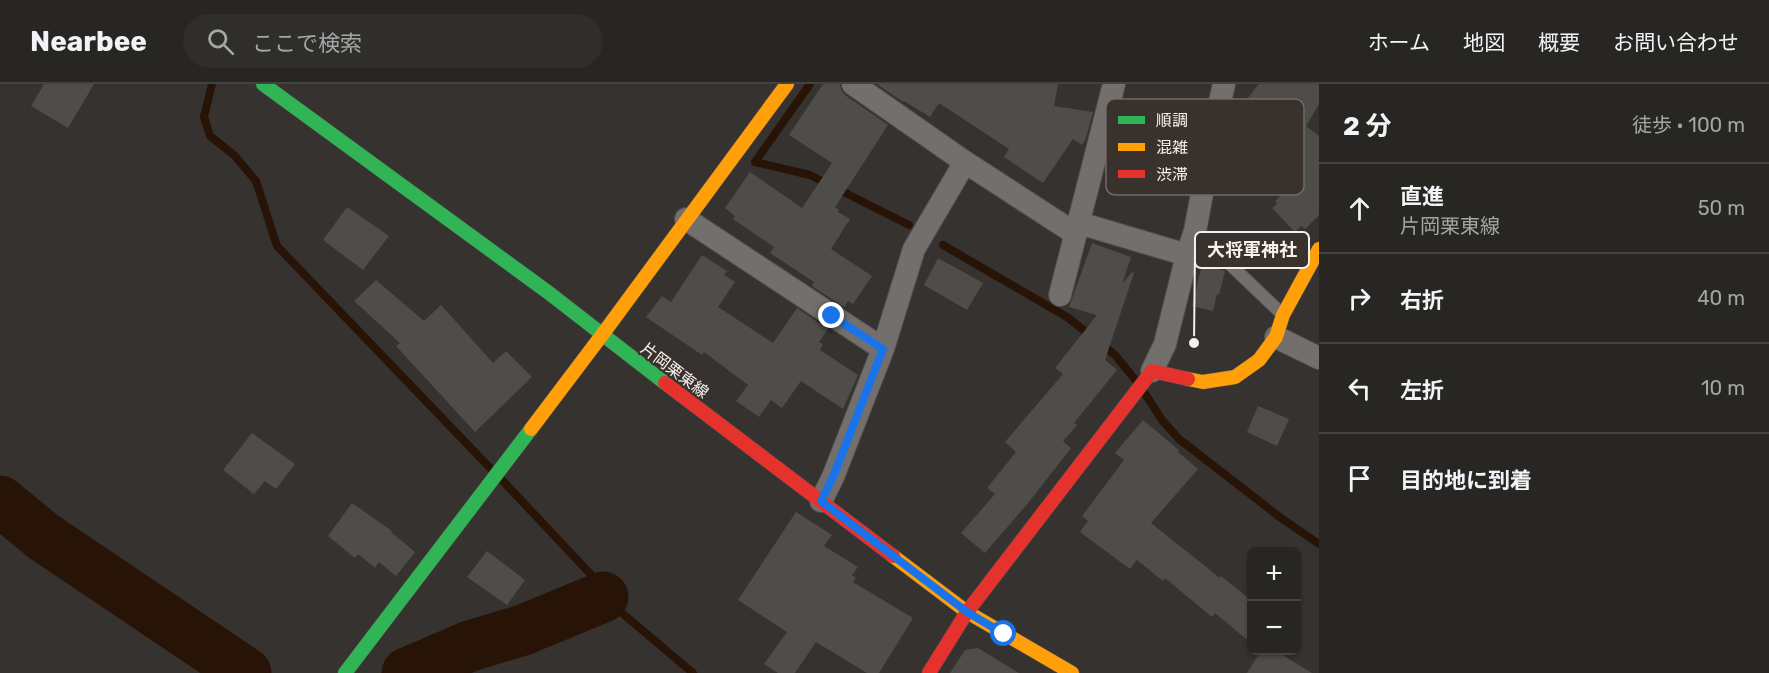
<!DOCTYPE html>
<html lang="ja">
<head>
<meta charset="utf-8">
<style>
	:root { --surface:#282623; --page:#302e2b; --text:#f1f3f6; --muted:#a5a5a6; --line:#444341 }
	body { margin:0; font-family:Rubik,"Noto Sans JP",sans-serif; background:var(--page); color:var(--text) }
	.controls { position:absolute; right:18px; bottom:18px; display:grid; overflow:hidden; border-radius:9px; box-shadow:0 2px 4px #0004 }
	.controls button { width:54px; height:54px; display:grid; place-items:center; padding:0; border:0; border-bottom:2px solid var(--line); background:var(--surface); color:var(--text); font:30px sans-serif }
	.stop { position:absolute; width:18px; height:18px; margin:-14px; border:4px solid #1a73e8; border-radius:50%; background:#fff }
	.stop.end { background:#1a73e8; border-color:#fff; box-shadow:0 2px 6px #0008 }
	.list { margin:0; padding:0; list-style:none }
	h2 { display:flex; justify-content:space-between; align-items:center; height:78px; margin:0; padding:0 24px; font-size:26px }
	h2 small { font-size:20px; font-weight:400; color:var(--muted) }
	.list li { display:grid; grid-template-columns:39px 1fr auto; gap:18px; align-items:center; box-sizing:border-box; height:90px; padding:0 24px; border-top:2px solid var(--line) }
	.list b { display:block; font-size:22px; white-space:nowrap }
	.list p { margin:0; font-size:20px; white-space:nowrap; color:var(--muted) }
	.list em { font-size:20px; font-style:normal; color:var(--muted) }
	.icon { flex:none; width:33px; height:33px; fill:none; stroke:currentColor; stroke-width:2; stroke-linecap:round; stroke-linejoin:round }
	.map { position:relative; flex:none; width:1319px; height:589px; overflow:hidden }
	header { display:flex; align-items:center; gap:36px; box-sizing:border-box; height:84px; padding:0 30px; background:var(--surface); border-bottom:2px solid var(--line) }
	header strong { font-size:28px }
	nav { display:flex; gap:33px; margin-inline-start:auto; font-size:21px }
	.search { width:420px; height:54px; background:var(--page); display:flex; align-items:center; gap:15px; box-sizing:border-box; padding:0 21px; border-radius:33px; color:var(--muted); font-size:22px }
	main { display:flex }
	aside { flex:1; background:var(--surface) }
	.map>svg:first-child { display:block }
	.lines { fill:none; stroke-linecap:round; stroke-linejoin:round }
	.stream { stroke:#271406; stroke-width:8 }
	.river { stroke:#271406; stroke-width:51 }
	.building { fill:#4f4d4a }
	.lane-casing { stroke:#514e4b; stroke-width:14 }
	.street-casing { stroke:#514e4b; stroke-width:24 }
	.fast-casing { stroke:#514e4b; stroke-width:15 }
	.slow-casing { stroke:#514e4b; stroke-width:15 }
	.jam-casing { stroke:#514e4b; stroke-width:15 }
	.lane { stroke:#726f6d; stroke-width:12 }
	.street { stroke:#726f6d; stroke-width:22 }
	.fast { stroke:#30b455; stroke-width:14 }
	.slow { stroke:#ff9f0a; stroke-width:14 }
	.jam { stroke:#e5322d; stroke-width:14 }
	.route { stroke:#1a73e8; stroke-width:8 }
	.labels { text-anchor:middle; stroke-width:4.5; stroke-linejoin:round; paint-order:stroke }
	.street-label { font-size:16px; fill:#f6f0ed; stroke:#39312c }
	.key { fill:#39312c; stroke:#726a66; stroke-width:1.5 }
	.key-label { font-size:16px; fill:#f6f0ed }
	.leader { fill:none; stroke:#f6f0ed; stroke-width:2 }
	.callout-dot { fill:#f6f0ed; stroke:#39312c; stroke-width:2 }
	.callout { fill:#39312c; stroke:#f6f0ed; stroke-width:2 }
	.callout-label { font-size:18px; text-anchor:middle; font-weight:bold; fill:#f6f0ed }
</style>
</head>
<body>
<header>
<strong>Nearbee</strong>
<div class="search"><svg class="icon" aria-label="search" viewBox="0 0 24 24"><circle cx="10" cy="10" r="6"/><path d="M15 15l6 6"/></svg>ここで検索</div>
<nav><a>ホーム</a><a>地図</a><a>概要</a><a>お問い合わせ</a></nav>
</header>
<main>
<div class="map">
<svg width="1319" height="589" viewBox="0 0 1319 589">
	<rect width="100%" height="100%" fill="#36322f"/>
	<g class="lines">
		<path class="stream" d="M 212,0 L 204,33 L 210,52 L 234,71 L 256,97 L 277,162 L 492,386
			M 810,0 L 755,78 L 810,91 L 909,141
			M 943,161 L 1067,233 L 1115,271 L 1137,298
			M 1144,308 L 1162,336 L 1179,355 L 1281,434 L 1319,460
			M 501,395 L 598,498 L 603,513 L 693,589"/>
		<path class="river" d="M 0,417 L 44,453 L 246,589
			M 407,589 L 470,562 L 523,546 L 603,513"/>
	</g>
	<path class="building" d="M 44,0 L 94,0 L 68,44 L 31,22 Z
		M 823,0 L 840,0 L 841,6 L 845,11 L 888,41 L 835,123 L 839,126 L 838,128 L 850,135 L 831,165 L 872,192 L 853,220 L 848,217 L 844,223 L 812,202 L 814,198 L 770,169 L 774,163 L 733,135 L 735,132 L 725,124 L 750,88 L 802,124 L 832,79 L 789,51 Z
		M 877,0 L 1058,0 L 1054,22 L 1093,28 L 1086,54 L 1082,61 L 1073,55 L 1043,99 L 1004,73 L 1009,65 L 939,19 L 930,33 L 904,17 L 903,18 Z
		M 1259,0 L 1319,0 L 1319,20 L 1306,42 L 1319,52 L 1319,131 L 1305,145 L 1301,142 L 1295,148 L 1272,124 L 1277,120 L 1275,117 L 1301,92 L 1252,57 L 1249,60 L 1228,43 L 1230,36 Z
		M 347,123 L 389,152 L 363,186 L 323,156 Z
		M 1092,159 L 1131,173 L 1122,200 L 1132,188 L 1134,189 L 1105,276 L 1117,286 L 1074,339 L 1077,341 L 1063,357 L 1071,364 L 1029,418 L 985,469 L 961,449 L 995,410 L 987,404 L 1016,368 L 1005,358 L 1063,290 L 1055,284 L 1097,231 L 1069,223 Z
		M 702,171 L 727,187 L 724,191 L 735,198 L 718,223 L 773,259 L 797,224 L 828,245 L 819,258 L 823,260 L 820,266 L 858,291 L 843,325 L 801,297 L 782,324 L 771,316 L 759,333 L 736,317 L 748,301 L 704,268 L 702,271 L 646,233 L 662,212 L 671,218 Z
		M 938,174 L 983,199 L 967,226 L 924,201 Z
		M 1202,180 L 1225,187 L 1219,211 L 1217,210 L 1213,227 L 1192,222 Z
		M 376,196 L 424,237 L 441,221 L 493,279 L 506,267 L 532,293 L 475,348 L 396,262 L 400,259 L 354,217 Z
		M 1258,322 L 1289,335 L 1277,362 L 1247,348 Z
		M 1143,336 L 1179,366 L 1178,368 L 1198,385 L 1151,439 L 1220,494 L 1221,492 L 1251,516 L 1251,559 L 1215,529 L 1212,533 L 1165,494 L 1163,497 L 1137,476 L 1130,485 L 1080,448 L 1088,437 L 1082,432 L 1124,376 L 1115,369 Z
		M 252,349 L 295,380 L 276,405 L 265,397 L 254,410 L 223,386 Z
		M 352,419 L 392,447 L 391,448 L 415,468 L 396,492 L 379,478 L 375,484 L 358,470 L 355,474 L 328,452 Z
		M 796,428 L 832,451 L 824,462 L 858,483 L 852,491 L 856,494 L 853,498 L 913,534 L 879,589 L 867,589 L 816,558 L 795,589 L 778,589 L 764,580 L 787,548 L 738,516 Z
		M 487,467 L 525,496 L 507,521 L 467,493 Z
		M 978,564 L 1019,589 L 950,589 L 965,566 Z
		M 1261,567 L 1276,567 L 1312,589 L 1247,589 Z"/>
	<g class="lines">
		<g class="lane-casing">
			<path id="lane" d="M 1195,147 L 1281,229"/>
		</g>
		<g class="street-casing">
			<path id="street" d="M 853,0 L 965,78 L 1076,150
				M 686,135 L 883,265 L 914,165 L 965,78
				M 1079,139 L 1187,171
				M 1060,211 L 1114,0
				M 1276,253 L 1319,274
				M 1152,287 L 1165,260 L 1187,171 L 1195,147 L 1215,40 L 1224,0
				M 821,417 L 833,393 L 883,265"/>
		</g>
		<g class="fast-casing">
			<path id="fast" d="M 263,0 L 549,209 L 665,299
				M 345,589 L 531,345"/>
		</g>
		<g class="slow-casing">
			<path id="slow" d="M 1188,295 L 1203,298 L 1235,293 L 1259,276 L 1276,253 L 1283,231 L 1319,165
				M 531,345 L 602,251 L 787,0
				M 893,472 L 967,528 L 1072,589"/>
		</g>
		<g class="jam-casing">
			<path id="jam" d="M 665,299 L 893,472
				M 929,589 L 967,528 L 1152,287 L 1188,295"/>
		</g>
		<use href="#lane" class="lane"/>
		<use href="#street" class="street"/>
		<use href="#fast" class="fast"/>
		<use href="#slow" class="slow"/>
		<use href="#jam" class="jam"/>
	</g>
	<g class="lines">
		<path class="route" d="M 832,232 L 883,265 L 833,393 L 821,417 L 967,528 L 1004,550"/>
	</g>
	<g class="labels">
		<g class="street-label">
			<text transform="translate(675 286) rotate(37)" y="6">片岡栗東線</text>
		</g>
	</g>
	<rect x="1106" y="15" width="198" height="96" rx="9" class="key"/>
	<rect x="1118" y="32" width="27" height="8" fill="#30b455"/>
	<rect x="1118" y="59" width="27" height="8" fill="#ff9f0a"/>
	<rect x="1118" y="86" width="27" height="8" fill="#e5322d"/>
	<g class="key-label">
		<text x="1156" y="42">順調</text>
		<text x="1156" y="69">混雑</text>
		<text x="1156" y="96">渋滞</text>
	</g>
	<path class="leader" d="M1194 259L1195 166"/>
	<circle class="callout-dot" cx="1194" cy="259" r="6"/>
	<rect class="callout" x="1195" y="148" width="114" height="36" rx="6"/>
	<g class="callout-label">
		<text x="1252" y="172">大将軍神社</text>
	</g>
</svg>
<div class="controls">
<button>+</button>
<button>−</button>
</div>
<div class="stop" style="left:1004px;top:550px"></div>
<div class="stop end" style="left:832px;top:232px"></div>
</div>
<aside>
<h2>2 分<small>徒歩 · 100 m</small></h2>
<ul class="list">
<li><svg class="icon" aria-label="ahead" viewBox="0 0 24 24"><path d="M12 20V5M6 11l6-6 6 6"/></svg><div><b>直進</b><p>片岡栗東線</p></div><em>50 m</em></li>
<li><svg class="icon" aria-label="right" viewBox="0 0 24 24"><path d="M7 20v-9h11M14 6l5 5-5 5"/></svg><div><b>右折</b></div><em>40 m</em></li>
<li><svg class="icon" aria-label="left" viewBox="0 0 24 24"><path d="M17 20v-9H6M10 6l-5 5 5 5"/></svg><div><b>左折</b></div><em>10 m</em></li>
<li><svg class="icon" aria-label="arrive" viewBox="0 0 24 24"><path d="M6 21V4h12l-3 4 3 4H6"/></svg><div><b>目的地に到着</b></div></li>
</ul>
</aside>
</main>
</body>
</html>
